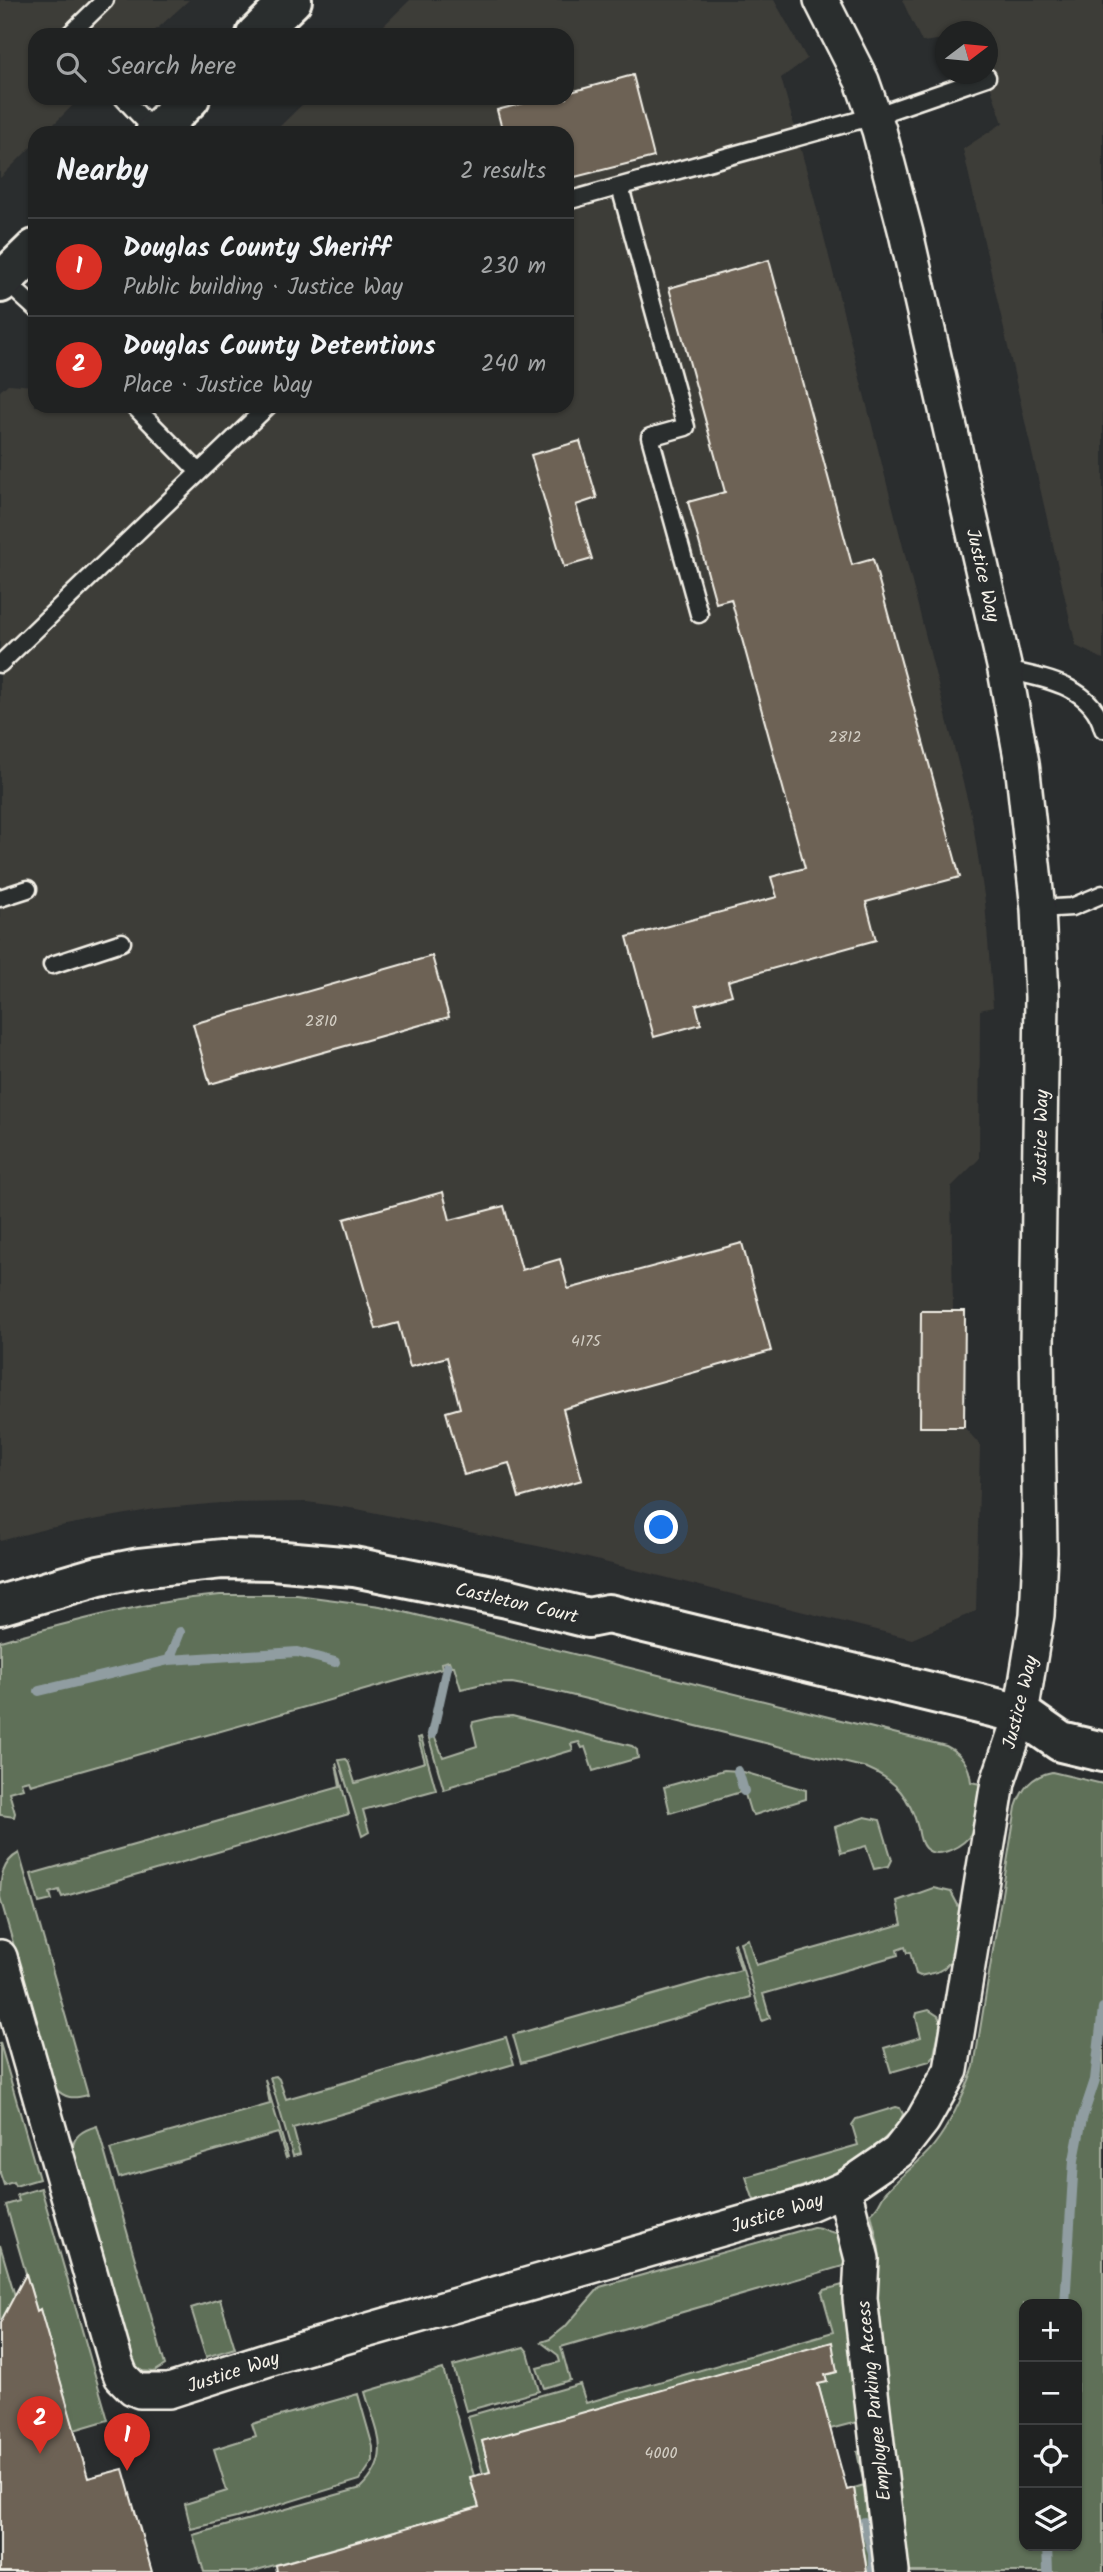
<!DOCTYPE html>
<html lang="en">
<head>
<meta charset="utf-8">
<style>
	:root { --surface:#202222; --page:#2d2f2f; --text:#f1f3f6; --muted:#a2a4a5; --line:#3d3f40; --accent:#d93025 }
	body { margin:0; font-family:Kalam,sans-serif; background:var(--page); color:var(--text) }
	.controls { position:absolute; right:21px; bottom:21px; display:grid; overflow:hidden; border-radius:14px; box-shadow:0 2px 5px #0004 }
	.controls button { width:63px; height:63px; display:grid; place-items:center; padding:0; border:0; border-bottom:2px solid var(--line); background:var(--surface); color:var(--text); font:35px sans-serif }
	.compass { position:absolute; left:935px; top:21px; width:63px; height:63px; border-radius:50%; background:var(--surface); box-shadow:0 2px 5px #0004; rotate:74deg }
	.you { position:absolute; left:662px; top:1528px; width:24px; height:24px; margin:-18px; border:5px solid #fff; border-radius:50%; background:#1a73e8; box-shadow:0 0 0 10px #1a73e833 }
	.badge { display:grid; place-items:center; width:46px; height:46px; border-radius:50%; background:var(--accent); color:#fff; font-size:23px; font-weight:700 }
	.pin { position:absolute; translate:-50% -58px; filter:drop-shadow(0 2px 4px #0008) }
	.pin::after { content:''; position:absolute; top:37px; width:24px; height:21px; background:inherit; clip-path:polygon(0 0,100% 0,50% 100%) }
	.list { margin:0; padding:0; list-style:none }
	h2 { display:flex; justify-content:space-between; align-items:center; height:91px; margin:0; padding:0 28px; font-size:30px }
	h2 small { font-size:23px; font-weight:400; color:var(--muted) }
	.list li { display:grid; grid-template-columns:46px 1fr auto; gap:21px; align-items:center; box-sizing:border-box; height:98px; padding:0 28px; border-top:2px solid var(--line) }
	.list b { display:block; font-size:26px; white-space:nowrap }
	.list p { margin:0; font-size:23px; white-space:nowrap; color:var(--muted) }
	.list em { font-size:23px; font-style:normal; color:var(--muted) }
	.icon { flex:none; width:38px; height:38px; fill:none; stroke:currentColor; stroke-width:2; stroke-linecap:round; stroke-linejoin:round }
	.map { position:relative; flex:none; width:1103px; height:2572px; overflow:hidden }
	.search { position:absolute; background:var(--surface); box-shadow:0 2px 5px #0004; left:28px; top:28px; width:546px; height:77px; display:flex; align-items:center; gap:18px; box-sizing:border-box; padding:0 24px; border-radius:21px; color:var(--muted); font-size:26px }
	.panel { position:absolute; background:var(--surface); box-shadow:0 2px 5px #0004; left:28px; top:126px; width:546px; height:287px; border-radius:21px }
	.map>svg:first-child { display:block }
	.built { fill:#3e3d39 }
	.green { fill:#5e7059; stroke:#a9b0a0; stroke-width:2; fill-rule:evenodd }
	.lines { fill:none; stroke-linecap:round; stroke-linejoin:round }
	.stream { stroke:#909da1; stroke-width:10 }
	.building { fill:#6d6254; stroke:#f4f1e8; stroke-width:2 }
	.service-casing { stroke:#f4f1e8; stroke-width:21 }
	.minor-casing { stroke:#f4f1e8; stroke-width:38 }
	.tertiary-casing { stroke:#f4f1e8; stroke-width:44 }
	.secondary-casing { stroke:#f4f1e8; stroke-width:44 }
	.service { stroke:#2a2d2e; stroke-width:16 }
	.minor { stroke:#2a2d2e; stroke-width:33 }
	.tertiary { stroke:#2a2d2e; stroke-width:38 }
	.secondary { stroke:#2a2d2e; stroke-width:38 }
	.labels { text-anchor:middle; stroke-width:7; stroke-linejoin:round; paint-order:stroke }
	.number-label { font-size:16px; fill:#d2cdc3 }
	.street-label { font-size:19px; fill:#f4f1e8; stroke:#2a2d2e }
</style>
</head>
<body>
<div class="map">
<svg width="1103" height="2572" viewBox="0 0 1103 2572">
	<rect width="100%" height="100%" fill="#2a2d2e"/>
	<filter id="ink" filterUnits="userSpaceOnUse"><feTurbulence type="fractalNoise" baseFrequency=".0143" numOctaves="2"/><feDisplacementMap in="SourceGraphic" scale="14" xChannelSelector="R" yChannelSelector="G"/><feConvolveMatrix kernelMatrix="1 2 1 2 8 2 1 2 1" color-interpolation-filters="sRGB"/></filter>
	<g filter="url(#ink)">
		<path class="built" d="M 0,0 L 189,0 L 150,35 L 35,35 L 35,98 L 80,98 L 45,133 L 35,133 L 35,143 L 0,178 Z
			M 410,0 L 774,0 L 807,59 L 781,78 L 812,190 L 972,818 L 985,902 L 993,1007 L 980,1010 L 979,1159 L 951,1187 L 953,1310 L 965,1311 L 964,1427 L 980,1445 L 976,1611 L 912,1639 L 552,1549 L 357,1509 L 307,1502 L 220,1503 L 154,1509 L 49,1528 L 0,1541 L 0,391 L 8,384 L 35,386 L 35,406 L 567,406 L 567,133 L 273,133 L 309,98 L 567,98 L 567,35 L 374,35 Z
			M 902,0 L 1103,0 L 1103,659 L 1076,646 L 963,149 L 1003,123 L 986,74 L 988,32 L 946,32 L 945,39 L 922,42 Z"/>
		<path class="green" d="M 220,1595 L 297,1595 L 380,1606 L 946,1746 C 962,1754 969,1764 971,1782 L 980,1784 L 972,1833 C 965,1845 938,1861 925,1848 C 920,1843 919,1834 918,1828 C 910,1798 896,1780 867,1768 L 554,1691 L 512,1683 L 482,1684 L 461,1689 L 454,1666 L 451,1666 L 449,1661 L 441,1663 L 442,1668 L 31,1785 L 29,1780 L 21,1782 L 23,1788 L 9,1792 L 15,1813 L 14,1817 L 0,1815 L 0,1641 C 75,1621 142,1602 220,1595 Z
			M 512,1716 L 632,1746 L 637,1750 L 638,1758 L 593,1771 L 585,1747 L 582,1748 L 579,1742 L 571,1744 L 573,1750 L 451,1786 L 451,1788 L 444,1790 L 428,1735 L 434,1735 L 443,1757 L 477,1746 L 472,1725 L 473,1722 L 495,1717 Z
			M 421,1737 L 436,1790 L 363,1810 L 369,1832 L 362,1836 L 339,1760 L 346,1759 L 348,1761 L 355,1783 L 425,1762 L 418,1738 Z
			M 336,1763 L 349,1814 L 62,1897 L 59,1890 L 50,1893 L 52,1900 L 39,1903 L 31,1874 L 340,1787 Z
			M 724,1770 L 740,1771 L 806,1790 L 806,1799 L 754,1815 L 750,1811 L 744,1791 L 670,1813 L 664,1787 Z
			M 1052,1772 L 1103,1784 L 1103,2572 L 902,2572 L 888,2388 L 880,2382 L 876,2278 C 885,2258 875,2234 871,2213 C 881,2205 879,2200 886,2192 C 901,2175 920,2163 934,2145 C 952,2122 964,2094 974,2067 L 1016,1807 C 1022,1788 1032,1776 1052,1772 ZM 1024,2304 L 1077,2304 L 1077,2546 L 1024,2546 Z
			M 865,1817 L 880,1820 L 892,1860 L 889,1866 L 874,1869 L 866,1846 L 841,1853 L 835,1827 Z
			M 19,1853 L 88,2095 C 73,2099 65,2099 54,2087 L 0,1897 C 0,1879 2,1862 19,1853 Z
			M 933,1888 L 951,1892 L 960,1909 L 952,1959 L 944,1968 L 937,1972 L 920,1976 L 916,1974 L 910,1952 L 907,1953 L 905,1947 L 897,1950 L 898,1955 L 763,1994 L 770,2018 L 762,2021 L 740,1942 L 748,1939 L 756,1965 L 902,1924 L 897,1901 Z
			M 735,1943 L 751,1997 L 521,2063 L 513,2035 L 741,1970 L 733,1944 Z
			M 929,2010 L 938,2016 L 941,2022 L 934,2055 L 930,2061 L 891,2072 L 884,2048 L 921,2037 L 916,2017 L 917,2013 Z
			M 506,2037 L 514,2064 L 293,2128 L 300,2154 L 293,2156 L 270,2077 L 276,2076 L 279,2079 L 286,2099 Z
			M 0,2043 L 39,2179 L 15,2186 L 13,2182 L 4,2185 L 0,2173 Z
			M 265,2079 L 288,2157 L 286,2158 L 278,2133 L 119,2178 L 110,2149 L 270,2104 Z
			M 896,2107 L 900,2108 L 903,2114 C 900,2125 891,2132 883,2140 C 848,2173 806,2186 761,2200 L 755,2201 L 753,2198 L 746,2177 L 858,2145 L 852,2125 L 856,2119 Z
			M 97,2126 L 165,2365 L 154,2372 L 141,2371 L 132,2362 L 73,2153 C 71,2136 83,2130 97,2126 Z
			M 41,2188 L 108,2420 L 74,2430 L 40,2309 L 37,2311 L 6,2205 L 19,2201 L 17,2195 Z
			M 813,2227 C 823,2226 827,2234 840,2233 L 846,2255 L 843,2266 L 561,2347 L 570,2380 L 544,2388 L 537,2368 L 560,2362 L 558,2355 L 541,2342 L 550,2339 L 565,2327 L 600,2287 Z
			M 0,2245 L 15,2296 L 2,2320 L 0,2319 Z
			M 846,2284 L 862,2418 L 857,2422 L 830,2429 L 818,2384 L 827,2382 L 825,2375 L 837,2372 L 482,2441 L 490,2472 L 483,2474 L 468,2416 L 580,2384 L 586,2403 L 833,2332 L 822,2293 L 824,2290 Z
			M 220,2299 L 235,2348 L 206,2357 L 191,2308 Z
			M 524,2347 L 528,2352 L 539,2391 L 466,2411 L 453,2366 Z
			M 443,2369 L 474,2476 L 470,2478 L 479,2507 L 250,2572 L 204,2572 L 193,2535 L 361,2488 C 394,2456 376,2431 365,2392 Z
			M 358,2394 L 373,2447 L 373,2461 L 360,2480 L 236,2518 L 191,2529 L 185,2504 L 227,2491 L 214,2449 L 256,2436 L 252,2424 Z
			M 871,2449 L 876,2509 L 867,2511 L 869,2527 L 879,2526 L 884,2572 L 864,2572 L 866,2563 L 854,2488 L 864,2485 L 857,2452 Z"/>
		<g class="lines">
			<path class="stream" d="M 169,1660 L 297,1652 L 335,1662
				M 39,1691 L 169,1660 L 180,1632
				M 432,1734 L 447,1667
				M 738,1771 L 744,1791
				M 1065,2304 L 1074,2160 L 1082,2119 L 1095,2080 L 1103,2008
				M 864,2522 L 873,2554 L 873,2572
				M 1047,2546 L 1048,2572"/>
		</g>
		<path class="building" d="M 633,75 L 654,157 L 567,179 L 567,133 L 503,133 L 497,110 L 536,100 L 567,98 L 567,93 Z
			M 769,260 L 852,565 L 873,559 L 960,877 L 866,902 L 876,940 L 728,981 L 732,995 L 696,1005 L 701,1024 L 654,1037 L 627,937 L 777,897 L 771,877 L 805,868 L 731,599 L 716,603 L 688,502 L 725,492 L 669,288 Z
			M 580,441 L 597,498 L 576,505 L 592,559 L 564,567 L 531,455 Z
			M 432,956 L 449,1017 L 210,1084 L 193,1024 Z
			M 443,1192 L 450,1220 L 504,1206 L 522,1270 L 560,1259 L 568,1289 L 742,1243 L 771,1351 L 563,1409 L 582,1480 L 519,1498 L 509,1463 L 464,1475 L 446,1412 L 460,1408 L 447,1357 L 410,1367 L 398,1323 L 376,1329 L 344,1219 Z
			M 921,1311 L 965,1311 L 964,1427 L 920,1427 Z
			M 26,2274 L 37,2311 L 40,2309 L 88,2478 L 123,2469 L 152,2572 L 0,2572 L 0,2323 Z
			M 832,2342 L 837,2372 L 825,2375 L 827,2382 L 818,2384 L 847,2490 L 854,2488 L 867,2572 L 277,2572 L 276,2565 L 479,2507 L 470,2477 L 490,2472 L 482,2441 Z"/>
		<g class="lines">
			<g class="service-casing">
				<path id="service" d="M 69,35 L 105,0
					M 123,98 L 155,132
					M 620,187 L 686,427 L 650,437 L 699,614
					M 567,201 L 874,116 L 987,77
					M 3,279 L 35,308
					M 134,406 L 199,472
					M 0,664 L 268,406
					M 1005,670 C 1042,678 1093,685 1103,729
					M 0,898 L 28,889
					M 1038,909 L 1072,907 L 1103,894
					M 52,965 L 122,942"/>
			</g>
			<g class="minor-casing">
				<path id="minor" d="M 0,1957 L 116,2363 L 121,2376 L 133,2388 L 140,2391 L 169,2391 L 278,2356 L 809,2204 L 844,2189 L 898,2152 L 923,2120 L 951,2070 L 998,1782 L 1021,1714 L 1037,1615 L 1040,1552 L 1037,1345 L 1042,997 L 1038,909 L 1022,763 L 1005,670 L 906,233 L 879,130 L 862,81 L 821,0
					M 844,2189 L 862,2259 L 860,2298 L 892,2572"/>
			</g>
			<g class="tertiary-casing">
				<path id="tertiary" d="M 0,1605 L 99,1576 L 139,1568 L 222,1559 L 272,1560 L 354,1567 L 507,1598 L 588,1618 L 608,1614 L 1021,1714 L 1061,1742 L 1103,1752"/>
			</g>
			<g class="secondary-casing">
				<path id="secondary" d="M 256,35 L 292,0
					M 155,133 L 190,98
					M 0,283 L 35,249"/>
			</g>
			<use href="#service" class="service"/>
			<use href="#minor" class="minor"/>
			<use href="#tertiary" class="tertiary"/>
			<use href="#secondary" class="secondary"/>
		</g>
	</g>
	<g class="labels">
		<g class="number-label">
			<text x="845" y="742">2812</text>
			<text x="321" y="1026">2810</text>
			<text x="586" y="1346">4175</text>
			<text x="661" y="2458">4000</text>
		</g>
		<g class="street-label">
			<text transform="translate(984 575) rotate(77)" y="7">Justice Way</text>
			<text transform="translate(1040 1137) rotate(-89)" y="7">Justice Way</text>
			<text transform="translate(517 1602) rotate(13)" y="7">Castleton Court</text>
			<text transform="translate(1019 1702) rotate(-76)" y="7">Justice Way</text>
			<text transform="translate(777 2212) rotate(-17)" y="7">Justice Way</text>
			<text transform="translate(233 2371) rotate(-18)" y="7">Justice Way</text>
			<text transform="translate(873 2401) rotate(-96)" y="7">Employee Parking Access</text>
		</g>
	</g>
</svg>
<div class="controls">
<button>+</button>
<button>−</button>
<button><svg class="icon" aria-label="locate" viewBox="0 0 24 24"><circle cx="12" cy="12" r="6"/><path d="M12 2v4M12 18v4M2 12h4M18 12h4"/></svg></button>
<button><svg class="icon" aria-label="layers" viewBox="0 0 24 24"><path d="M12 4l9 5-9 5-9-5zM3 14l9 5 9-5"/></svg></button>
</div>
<svg class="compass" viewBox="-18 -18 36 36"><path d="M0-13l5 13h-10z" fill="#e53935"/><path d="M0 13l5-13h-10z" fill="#a2a4a5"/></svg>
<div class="you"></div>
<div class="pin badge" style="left:127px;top:2471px">1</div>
<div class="pin badge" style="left:40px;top:2454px">2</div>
<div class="search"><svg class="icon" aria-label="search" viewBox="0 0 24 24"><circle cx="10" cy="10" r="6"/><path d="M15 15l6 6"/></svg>Search here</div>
<section class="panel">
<h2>Nearby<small>2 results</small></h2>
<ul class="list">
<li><span class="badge">1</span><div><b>Douglas County Sheriff</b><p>Public building · Justice Way</p></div><em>230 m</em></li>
<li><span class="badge">2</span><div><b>Douglas County Detentions</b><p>Place · Justice Way</p></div><em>240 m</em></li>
</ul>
</section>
</div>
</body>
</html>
